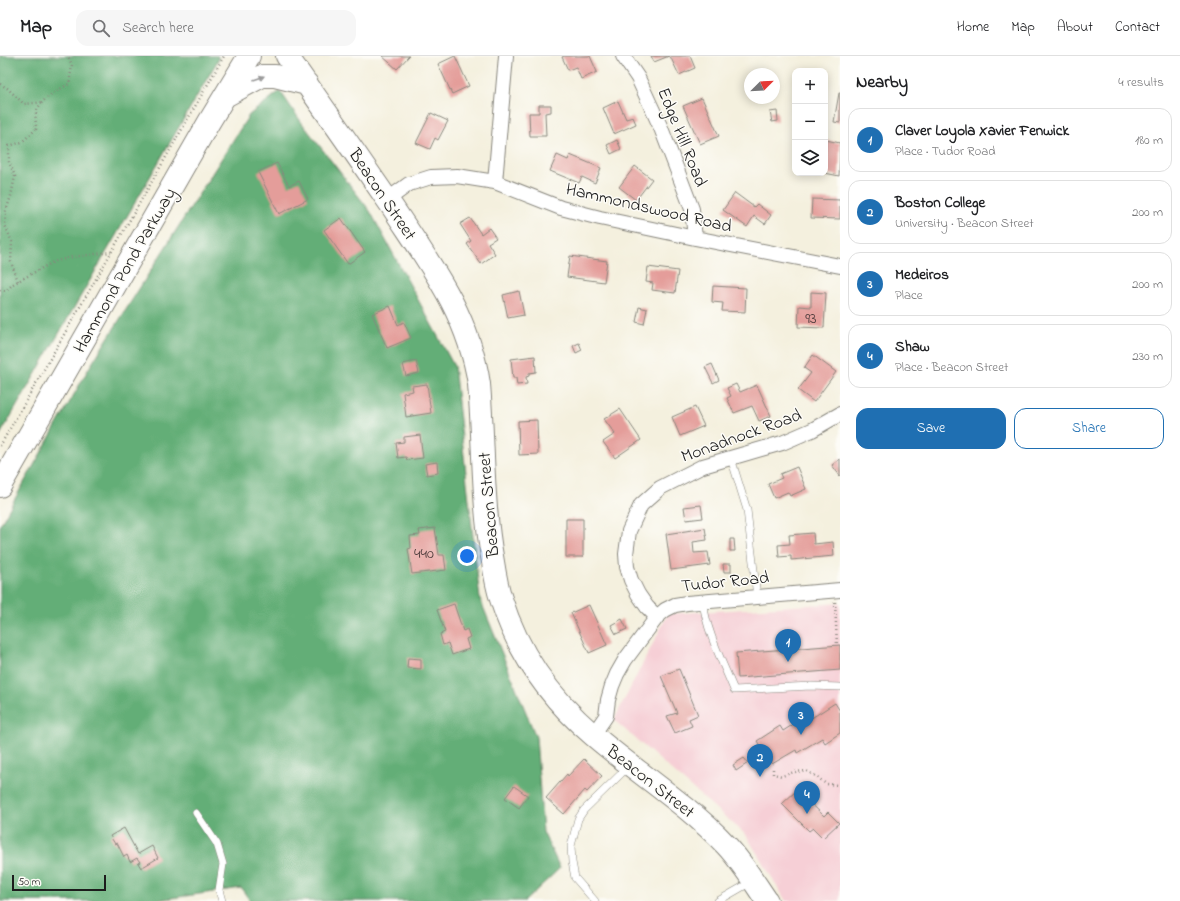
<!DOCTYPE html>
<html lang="en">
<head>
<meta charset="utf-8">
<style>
	:root { --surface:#fff; --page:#f6f6f6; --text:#202124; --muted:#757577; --line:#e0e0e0; --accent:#1f6fb2 }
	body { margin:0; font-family:"Indie Flower",sans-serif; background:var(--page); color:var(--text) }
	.controls { position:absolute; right:12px; top:12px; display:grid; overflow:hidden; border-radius:8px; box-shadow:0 2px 10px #0003 }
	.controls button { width:36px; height:36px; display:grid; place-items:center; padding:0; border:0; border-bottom:1px solid var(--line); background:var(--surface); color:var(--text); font:20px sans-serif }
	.compass { position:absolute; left:744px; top:12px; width:36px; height:36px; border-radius:50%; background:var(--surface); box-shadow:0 2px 10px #0003; rotate:66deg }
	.scale { position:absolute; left:12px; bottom:10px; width:94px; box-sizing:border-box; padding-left:4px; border:2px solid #1c1c1c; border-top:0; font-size:11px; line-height:14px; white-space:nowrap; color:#1c1c1c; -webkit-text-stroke:3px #fdfcf7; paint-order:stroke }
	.you { position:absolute; left:467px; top:500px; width:14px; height:14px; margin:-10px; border:3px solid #fff; border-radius:50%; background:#1a73e8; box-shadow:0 0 0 6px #1a73e833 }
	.badge { display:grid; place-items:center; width:26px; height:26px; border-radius:50%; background:var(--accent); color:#fff; font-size:13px; font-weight:700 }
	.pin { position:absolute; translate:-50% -33px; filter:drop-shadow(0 1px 2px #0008) }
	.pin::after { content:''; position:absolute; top:21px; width:14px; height:12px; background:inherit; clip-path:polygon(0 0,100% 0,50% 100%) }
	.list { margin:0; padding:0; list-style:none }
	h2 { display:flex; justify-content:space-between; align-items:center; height:52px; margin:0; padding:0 16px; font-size:17px }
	h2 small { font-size:13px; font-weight:400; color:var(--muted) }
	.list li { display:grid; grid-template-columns:26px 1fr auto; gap:12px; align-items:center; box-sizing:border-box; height:64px; margin:0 8px 8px; padding:0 8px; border:1px solid var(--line); border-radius:12px }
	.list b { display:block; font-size:15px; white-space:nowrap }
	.list p { margin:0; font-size:13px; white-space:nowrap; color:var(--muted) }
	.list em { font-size:13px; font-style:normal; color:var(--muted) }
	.actions { display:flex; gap:8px; padding:12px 16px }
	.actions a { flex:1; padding:9px 0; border:1px solid var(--accent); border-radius:12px; text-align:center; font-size:14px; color:var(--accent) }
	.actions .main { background:var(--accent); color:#fff }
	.icon { flex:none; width:22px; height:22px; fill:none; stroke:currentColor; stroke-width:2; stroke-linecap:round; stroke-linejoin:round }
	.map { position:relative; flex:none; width:840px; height:845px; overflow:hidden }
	header { display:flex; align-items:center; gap:24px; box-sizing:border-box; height:56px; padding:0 20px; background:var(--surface); border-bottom:1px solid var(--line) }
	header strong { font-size:19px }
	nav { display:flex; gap:22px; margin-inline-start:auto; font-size:14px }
	.search { width:280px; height:36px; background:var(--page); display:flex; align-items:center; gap:10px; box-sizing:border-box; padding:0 14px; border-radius:12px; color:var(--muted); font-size:15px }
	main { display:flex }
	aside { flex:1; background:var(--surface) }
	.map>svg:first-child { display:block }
	.built { fill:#f6cfd6 }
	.forest { fill:#64ae77; stroke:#40654a }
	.building { fill:#e49d9a }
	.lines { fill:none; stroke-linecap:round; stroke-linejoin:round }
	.lane-casing { stroke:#88867d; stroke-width:8 }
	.street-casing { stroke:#88867d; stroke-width:16 }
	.primary-casing { stroke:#88867d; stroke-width:24 }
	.path { stroke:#88867d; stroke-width:2.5; stroke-dasharray:1 3; stroke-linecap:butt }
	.lane { stroke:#fff; stroke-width:7 }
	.street { stroke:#fff; stroke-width:14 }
	.primary { stroke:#fff; stroke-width:22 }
	.oneway { fill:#999 }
	.labels { text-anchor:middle; stroke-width:3; stroke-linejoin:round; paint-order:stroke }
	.number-label { font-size:16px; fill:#4e3c3c }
	.street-label { font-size:18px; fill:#1c1c1c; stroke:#fdfcf7 }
</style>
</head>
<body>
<header>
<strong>Map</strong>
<div class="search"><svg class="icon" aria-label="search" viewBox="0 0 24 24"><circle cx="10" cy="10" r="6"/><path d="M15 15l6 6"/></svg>Search here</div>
<nav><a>Home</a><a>Map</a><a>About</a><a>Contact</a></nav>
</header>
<main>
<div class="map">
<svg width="840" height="845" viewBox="0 0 840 845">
	<rect width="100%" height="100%" fill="#fdfcf7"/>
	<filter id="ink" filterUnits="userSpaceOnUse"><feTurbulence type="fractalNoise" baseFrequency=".025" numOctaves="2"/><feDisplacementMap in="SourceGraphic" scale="8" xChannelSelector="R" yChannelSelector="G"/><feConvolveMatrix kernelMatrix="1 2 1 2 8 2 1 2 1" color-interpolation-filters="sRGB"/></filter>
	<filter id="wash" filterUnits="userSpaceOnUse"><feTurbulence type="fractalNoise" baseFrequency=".012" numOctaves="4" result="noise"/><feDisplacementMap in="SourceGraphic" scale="16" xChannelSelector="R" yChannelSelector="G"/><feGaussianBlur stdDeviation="0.9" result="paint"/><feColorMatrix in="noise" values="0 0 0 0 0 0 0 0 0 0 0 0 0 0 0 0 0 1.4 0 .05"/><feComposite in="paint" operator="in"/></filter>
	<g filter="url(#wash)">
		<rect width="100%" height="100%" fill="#f4f0de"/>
		<path class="built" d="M 840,547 L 840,845 L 786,845 L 746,779 L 614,664 L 668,558 Z"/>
		<path class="forest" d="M 0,0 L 218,0 L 218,4 L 0,379 Z
			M 280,35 L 302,67 L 370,155 L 454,310 L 480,543 L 536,681 L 543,776 L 560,812 L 525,845 L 250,845 L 241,832 L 151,845 L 0,845 L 0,469 L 89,312 L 249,59 Z"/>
		<g id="blocks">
			<path class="building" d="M 382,0 L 409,0 L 397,13 Z
				M 455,0 L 469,30 L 452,38 L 438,8 Z
				M 564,0 L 590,0 L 597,16 L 581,23 L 576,11 L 568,14 L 562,1 Z
				M 651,0 L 669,0 L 654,6 Z
				M 670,0 L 690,0 L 695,12 L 679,19 Z
				M 839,37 L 840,37 L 840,67 L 834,66 Z
				M 702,42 L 719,80 L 700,88 L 683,50 Z
				M 618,45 L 626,63 L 633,61 L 636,68 L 614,78 L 603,52 Z
				M 539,49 L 551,49 L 551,56 L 545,57 L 546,80 L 530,80 L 529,57 L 539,57 Z
				M 777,55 L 778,65 L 772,66 L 770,56 Z
				M 431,57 L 448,65 L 438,84 L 435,82 L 430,93 L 416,87 Z
				M 617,84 L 621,93 L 611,98 L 607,89 Z
				M 826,84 L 840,87 L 839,120 L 825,117 Z
				M 557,99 L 568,104 L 570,99 L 601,112 L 595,127 L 582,121 L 579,127 L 550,115 Z
				M 277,107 L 289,130 L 299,125 L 308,143 L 279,158 L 258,116 Z
				M 635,110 L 652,123 L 636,144 L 619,131 Z
				M 735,137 L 754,151 L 757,148 L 771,159 L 765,168 L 754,160 L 747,171 L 723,154 Z
				M 812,143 L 840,144 L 840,163 L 811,162 Z
				M 341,162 L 365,196 L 348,208 L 324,174 Z
				M 470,162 L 481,178 L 489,172 L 496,182 L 488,187 L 495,198 L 481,208 L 467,188 L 471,185 L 460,168 Z
				M 570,200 L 607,205 L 604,226 L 567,221 Z
				M 648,211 L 678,215 L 675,237 L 652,234 L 653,227 L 646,226 Z
				M 713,230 L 746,232 L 745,256 L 722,255 L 723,247 L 712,246 Z
				M 519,235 L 524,259 L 508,262 L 503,239 Z
				M 811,236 L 826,237 L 824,272 L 798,271 L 799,250 L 811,251 Z
				M 390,250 L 398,269 L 404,266 L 411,282 L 387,292 L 372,258 Z
				M 639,251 L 647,253 L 644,268 L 636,266 Z
				M 579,287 L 582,294 L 576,297 L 573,290 Z
				M 813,299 L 836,316 L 814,346 L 798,334 L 811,317 L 804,312 Z
				M 535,300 L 536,316 L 529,317 L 529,320 L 526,321 L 527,328 L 517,329 L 516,322 L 513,322 L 511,303 Z
				M 416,305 L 419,317 L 406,320 L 403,308 Z
				M 712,308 L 719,324 L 713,327 L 705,311 Z
				M 427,328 L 431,357 L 406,361 L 403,337 L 413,335 L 412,330 Z
				M 736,328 L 740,336 L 757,329 L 771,360 L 759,365 L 752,350 L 734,357 L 727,342 L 731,340 L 727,332 Z
				M 695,351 L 704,370 L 680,380 L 672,361 Z
				M 620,353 L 641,384 L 615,402 L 603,386 L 615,378 L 604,363 Z
				M 537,364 L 538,398 L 519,399 L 518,365 Z
				M 420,379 L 423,402 L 407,404 L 406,401 L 398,402 L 396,387 L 404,386 L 404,381 Z
				M 840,403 L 840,420 L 832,409 Z
				M 437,406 L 438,417 L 427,419 L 425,408 Z
				M 797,411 L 806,433 L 790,440 L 788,436 L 774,442 L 768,428 L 782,422 L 780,418 Z
				M 701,449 L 703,462 L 686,464 L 684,451 Z
				M 566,463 L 583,463 L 583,501 L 566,501 Z
				M 435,472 L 439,499 L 444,499 L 446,514 L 412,518 L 408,493 L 411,492 L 410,480 L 420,479 L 419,474 Z
				M 705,472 L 707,484 L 693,486 L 694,497 L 708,496 L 710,509 L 671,514 L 666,478 Z
				M 813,477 L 814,488 L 833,486 L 834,500 L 791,504 L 791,500 L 779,501 L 778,489 L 790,488 L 789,479 Z
				M 730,483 L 734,483 L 735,495 L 730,495 Z
				M 723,508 L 731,508 L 731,516 L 724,516 Z
				M 454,548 L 463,575 L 467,573 L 470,581 L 466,583 L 469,593 L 452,599 L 448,587 L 443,589 L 440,578 L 445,576 L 437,554 Z
				M 589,549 L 607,589 L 589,597 L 571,557 Z
				M 622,563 L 627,573 L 616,578 L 611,569 Z
				M 840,589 L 840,614 L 738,622 L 736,597 Z
				M 408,602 L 421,603 L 421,613 L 407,612 Z
				M 679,613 L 698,659 L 689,663 L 692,670 L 675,677 L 667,660 L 677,657 L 661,620 Z
				M 835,647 L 840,655 L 840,677 L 825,687 L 822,682 L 797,697 L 796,694 L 772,708 L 757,685 L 780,670 L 783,675 L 808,659 L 810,663 Z
				M 744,702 L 748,707 L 736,715 L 733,709 Z
				M 584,703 L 602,720 L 587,736 L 585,734 L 564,758 L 546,742 L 567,718 L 568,720 Z
				M 514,730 L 528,740 L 519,752 L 505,742 Z
				M 797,734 L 824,760 L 828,756 L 839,767 L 823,782 L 813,772 L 809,775 L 782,748 Z
				M 124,772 L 138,798 L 152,790 L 158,802 L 141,812 L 138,807 L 140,806 L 137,802 L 130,806 L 127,799 L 124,801 L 117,787 L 115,788 L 110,780 Z"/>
		</g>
	</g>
	<g filter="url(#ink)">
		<use href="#blocks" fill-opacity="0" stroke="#88867d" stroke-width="1"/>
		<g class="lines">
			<g class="lane-casing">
				<path id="lane" d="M 731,402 L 747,454 L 757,541
					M 703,545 C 706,575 723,607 734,634 L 811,630 L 840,631
					M 196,757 L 217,788 L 223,808 L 219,834 L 222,845
					M 595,845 L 575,822 L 572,806 L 571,790 L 578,763 L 584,754 L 629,710
					M 718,845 L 751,826"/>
			</g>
			<g class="street-casing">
				<path id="street" d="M 623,0 L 638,22 L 661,72 L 692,153 L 695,182
					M 495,126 L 506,0
					M 387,144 L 409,128 L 431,121 L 457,120 L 495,126 L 561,152 L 600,162 L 695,182 L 840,210
					M 657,561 L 647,551 L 638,538 L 631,524 L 627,511 L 626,498 L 629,475 L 641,449 L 660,432 L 703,410 L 782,387 L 812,374 L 840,358
					M 593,679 L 606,660 L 608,644 L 612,630 L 617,618 L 625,604 L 657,561 L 665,554 L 675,549 L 687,547 L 840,534"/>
			</g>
			<g class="primary-casing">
				<path id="primary" d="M 287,0 C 323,51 358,101 393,152 C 430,208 469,259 479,328 C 484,387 482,447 493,506 C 495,519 497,531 501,543 C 518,597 551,643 593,679 C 637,717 686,747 726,789 C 742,806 754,826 767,845
					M 227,39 L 262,20 L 275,20 L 307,28
					M 0,430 L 209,66 L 249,0"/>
			</g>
			<path class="path" d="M 0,28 L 7,32 L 24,48 L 44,46
				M 18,225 L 11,206 L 12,186 L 5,169 L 6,155 L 11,140 L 15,120 L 9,106 L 9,90 L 22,86 L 36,73 C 36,68 35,62 36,57 C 39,44 58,34 69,28 L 72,9 L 68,0
				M 0,234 L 6,235 L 13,228 L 53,206 L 72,201 L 111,196
				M 0,390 L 224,0
				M 835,546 L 837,590
				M 773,713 L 773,718 L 782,720 L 794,716 L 806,715 L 816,720 L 826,728 L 840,729"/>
			<use href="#lane" class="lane"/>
			<use href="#street" class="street"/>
			<use href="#primary" class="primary"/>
		</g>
		<defs><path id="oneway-solid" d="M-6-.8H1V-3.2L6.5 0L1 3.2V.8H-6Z"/></defs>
		<use class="oneway" href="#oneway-solid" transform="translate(259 22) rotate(-20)"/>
	</g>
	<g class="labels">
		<g class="number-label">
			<text x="811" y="267">93</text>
			<text x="424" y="502">440</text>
		</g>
		<g class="street-label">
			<text transform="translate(683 81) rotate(68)" y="6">Edge Hill Road</text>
			<text transform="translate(383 138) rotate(56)" y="6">Beacon Street</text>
			<text transform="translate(649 151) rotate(13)" y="6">Hammondswood Road</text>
			<text transform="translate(124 214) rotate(-60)" y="6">Hammond Pond Parkway</text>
			<text transform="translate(741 379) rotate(-20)" y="6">Monadnock Road</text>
			<text transform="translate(488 449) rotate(-95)" y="6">Beacon Street</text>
			<text transform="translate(725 525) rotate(-6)" y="6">Tudor Road</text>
			<text transform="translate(651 725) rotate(38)" y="6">Beacon Street</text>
		</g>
	</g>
</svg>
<div class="controls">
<button>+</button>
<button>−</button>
<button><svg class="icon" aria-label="layers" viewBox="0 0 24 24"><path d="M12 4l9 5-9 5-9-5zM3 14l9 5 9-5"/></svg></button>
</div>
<svg class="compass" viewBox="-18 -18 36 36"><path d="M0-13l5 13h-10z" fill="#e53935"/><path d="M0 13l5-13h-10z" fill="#757577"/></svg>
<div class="scale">50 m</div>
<div class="you"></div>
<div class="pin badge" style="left:788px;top:606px">1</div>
<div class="pin badge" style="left:760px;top:721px">2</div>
<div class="pin badge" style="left:801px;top:679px">3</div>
<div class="pin badge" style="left:807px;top:758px">4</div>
</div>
<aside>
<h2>Nearby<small>4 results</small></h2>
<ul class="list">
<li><span class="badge">1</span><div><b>Claver Loyola Xavier Fenwick</b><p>Place · Tudor Road</p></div><em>180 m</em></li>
<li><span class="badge">2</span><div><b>Boston College</b><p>University · Beacon Street</p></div><em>200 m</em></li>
<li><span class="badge">3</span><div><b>Medeiros</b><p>Place</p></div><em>200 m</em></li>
<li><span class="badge">4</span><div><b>Shaw</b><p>Place · Beacon Street</p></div><em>230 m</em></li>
</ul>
<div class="actions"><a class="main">Save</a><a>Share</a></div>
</aside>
</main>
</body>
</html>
